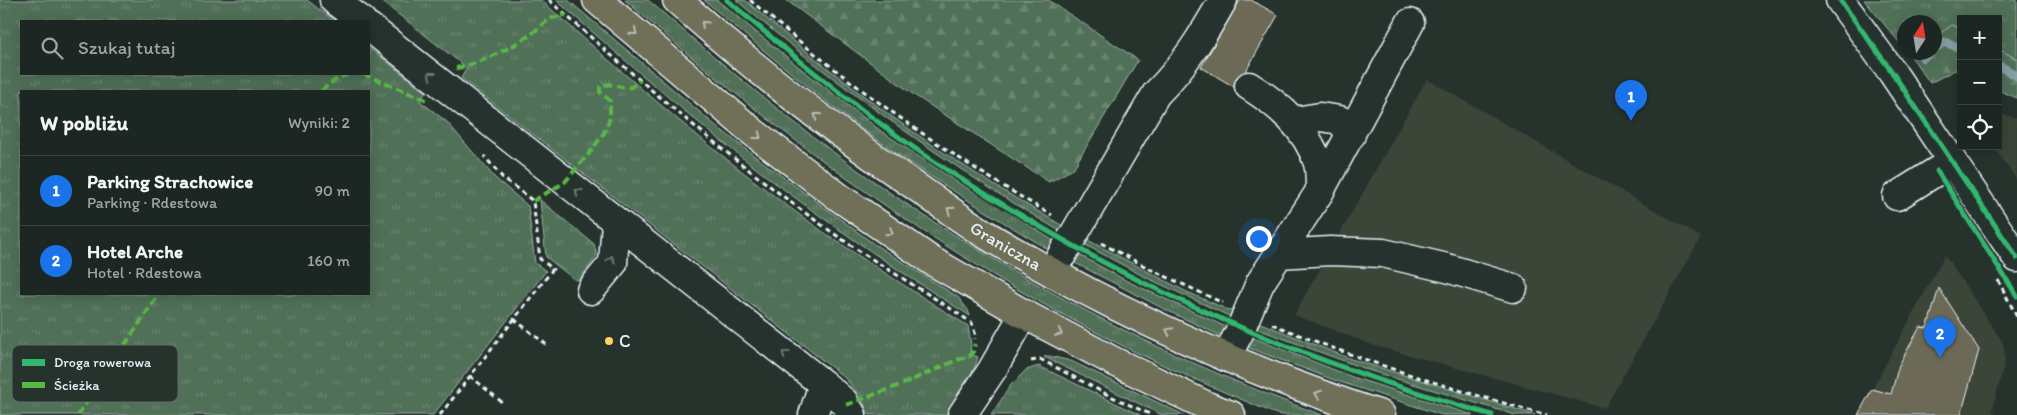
<!DOCTYPE html>
<html lang="pl">
<head>
<meta charset="utf-8">
<style>
	:root { --surface:#1c2622; --page:#252e2a; --text:#f1f3f6; --muted:#a0a5a5; --line:#3a4340; --accent:#1a73e8 }
	body { margin:0; font-family:Itim,sans-serif; background:var(--page); color:var(--text) }
	.controls { position:absolute; right:15px; top:15px; display:grid; overflow:hidden; border-radius:0px; box-shadow:0 2px 12px #0003 }
	.controls button { width:45px; height:45px; display:grid; place-items:center; padding:0; border:0; border-bottom:1px solid var(--line); background:var(--surface); color:var(--text); font:25px sans-serif }
	.compass { position:absolute; left:1897px; top:15px; width:45px; height:45px; border-radius:50%; background:var(--surface); box-shadow:0 2px 12px #0003; rotate:12deg }
	.you { position:absolute; left:1258px; top:238px; width:18px; height:18px; margin:-12px; border:4px solid #fff; border-radius:50%; background:#1a73e8; box-shadow:0 0 0 8px #1a73e833 }
	.badge { display:grid; place-items:center; width:32px; height:32px; border-radius:50%; background:var(--accent); color:#fff; font-size:16px; font-weight:700 }
	.pin { position:absolute; translate:-50% -41px; filter:drop-shadow(0 1px 2px #0008) }
	.pin::after { content:''; position:absolute; top:26px; width:18px; height:15px; background:inherit; clip-path:polygon(0 0,100% 0,50% 100%) }
	.list { margin:0; padding:0; list-style:none }
	h2 { display:flex; justify-content:space-between; align-items:center; height:65px; margin:0; padding:0 20px; font-size:21px }
	h2 small { font-size:16px; font-weight:400; color:var(--muted) }
	.list li { display:grid; grid-template-columns:32px 1fr auto; gap:15px; align-items:center; box-sizing:border-box; height:70px; padding:0 20px; border-top:1px solid var(--line) }
	.list b { display:block; font-size:19px; white-space:nowrap }
	.list p { margin:0; font-size:16px; white-space:nowrap; color:var(--muted) }
	.list em { font-size:16px; font-style:normal; color:var(--muted) }
	.icon { flex:none; width:28px; height:28px; fill:none; stroke:currentColor; stroke-width:2; stroke-linecap:round; stroke-linejoin:round }
	.map { position:relative; flex:none; width:2017px; height:415px; overflow:hidden }
	.search { position:absolute; background:var(--surface); box-shadow:0 2px 12px #0003; left:20px; top:20px; width:350px; height:55px; display:flex; align-items:center; gap:12px; box-sizing:border-box; padding:0 18px; border-radius:0px; color:var(--muted); font-size:19px }
	.panel { position:absolute; background:var(--surface); box-shadow:0 2px 12px #0003; left:20px; top:90px; width:350px; height:205px; border-radius:0px }
	.map>svg:first-child { display:block }
	.built { fill:#3b4439 }
	.grass { fill:url(#grass-tufts); stroke:#9cb0a8; fill-rule:evenodd }
	.forest { fill:url(#forest-firs); stroke:#9cb0a8 }
	.lines { fill:none; stroke-linecap:round; stroke-linejoin:round }
	.stream { stroke:#89a0a6; stroke-width:9 }
	.building { fill:#6c6b56; stroke:#e8f1f8 }
	.minor-casing { stroke:#e8f1f8; stroke-width:31 }
	.major-casing { stroke:#e8f1f8; stroke-width:31 }
	.path { stroke:#e8f1f8; stroke-width:3; stroke-dasharray:5 4; stroke-linecap:butt }
	.minor { stroke:#26332d; stroke-width:28 }
	.major { stroke:#706f59; stroke-width:28 }
	.quiet { stroke:#58b947; stroke-width:4; stroke-dasharray:8 4; stroke-linecap:butt }
	.cycleway-casing { stroke:#26332d; stroke-width:8 }
	.cycleway { stroke:#33b770; stroke-width:5 }
	.oneway { stroke:#b8bdb8 }
	.oneway2 { stroke:#6a7674 }
	.poi-dot { fill:#ffd166; stroke:#26332d; stroke-width:2 }
	.labels { text-anchor:middle; stroke-width:4; stroke-linejoin:round; paint-order:stroke }
	.street-label { font-size:18px; fill:#e8f1f8; stroke:#26332d }
	.poi-label { font-size:18px; fill:#e8f1f8; stroke:#26332d; text-anchor:start }
	.key { fill:#26332d; stroke:#606c6a; stroke-width:1 }
	.key-label { font-size:14px; fill:#e8f1f8 }
</style>
</head>
<body>
<div class="map">
<svg width="2017" height="415" viewBox="0 0 2017 415">
	<defs>
		<pattern id="grass-tufts" width="24" height="20" patternUnits="userSpaceOnUse" patternTransform="scale(1.25)"><rect width="24" height="20" fill="#517058"/><path d="M3 7l-1-3M5 7V3M7 7l1-3M15 17l-1-3M17 17v-4M19 17l1-3" fill="none" stroke="#6a8571"/></pattern>
		<pattern id="forest-firs" width="22" height="20" patternUnits="userSpaceOnUse" patternTransform="scale(1.25)"><rect width="22" height="20" fill="#517058"/><path d="M5 1l3.5 6h-7zM16 11l3.5 6h-7z" fill="#6a8571"/></pattern>
	</defs>
	<rect width="100%" height="100%" fill="#26332d"/>
	<filter id="ink" filterUnits="userSpaceOnUse"><feTurbulence type="fractalNoise" baseFrequency=".02" numOctaves="2"/><feDisplacementMap in="SourceGraphic" scale="10" xChannelSelector="R" yChannelSelector="G"/><feConvolveMatrix kernelMatrix="1 2 1 2 8 2 1 2 1" color-interpolation-filters="sRGB"/></filter>
	<g filter="url(#ink)">
		<path class="built" d="M 1427,79 L 1701,237 L 1605,408 L 1375,346 L 1294,315 Z
			M 1998,114 L 2017,118 L 2017,180 L 1993,146 L 1998,146 Z
			M 1945,255 L 2003,343 L 2005,357 L 2004,366 L 1992,410 L 1996,415 L 1858,415 Z"/>
		<path class="grass" d="M 0,0 L 307,0 L 334,21 L 21,21 L 21,74 L 369,74 L 369,48 L 426,92 L 420,101 L 447,122 L 495,178 L 528,206 L 535,263 L 546,271 L 433,415 L 0,415 ZM 21,91 L 369,91 L 369,294 L 21,294 Z
			M 380,0 L 541,0 C 631,81 723,161 822,231 C 870,264 919,295 968,326 L 971,345 L 970,354 L 978,357 L 975,367 L 946,415 L 869,415 L 861,397 L 844,377 L 461,78 L 467,68 Z
			M 556,0 L 568,0 L 715,125 L 752,154 L 874,244 L 958,297 L 968,310 L 970,316 C 915,281 861,246 809,208 C 720,144 638,72 556,0 Z
			M 625,0 L 648,0 C 724,66 802,132 886,190 C 1021,283 1168,359 1322,415 C 1309,415 1294,415 1281,415 C 1271,413 1260,407 1250,403 C 1221,391 1192,378 1163,365 C 965,274 788,144 625,0 Z
			M 704,0 L 717,0 L 799,67 L 881,131 L 960,184 L 996,204 L 1057,243 L 1048,249 C 979,208 911,166 848,118 C 798,80 751,40 704,0 Z
			M 736,0 L 745,0 C 817,62 892,120 972,171 C 1002,191 1035,209 1066,228 L 1063,233 C 947,165 839,87 736,0 Z
			M 1864,0 L 2017,0 L 2017,59 L 1998,49 L 1998,19 L 1961,19 L 1961,29 L 1952,25 L 1935,37 L 1934,22 L 1904,22 L 1904,48 Z
			M 540,200 L 594,244 L 597,255 L 580,279 L 575,280 L 546,257 Z
			M 1082,237 L 1185,291 L 1233,312 L 1231,317 L 1143,276 L 1080,242 Z
			M 1074,252 L 1127,281 L 1226,327 L 1224,332 L 1219,335 L 1170,312 L 1075,263 Z
			M 1258,322 L 1351,359 L 1535,415 L 1515,415 L 1371,371 L 1255,328 Z
			M 1251,337 L 1355,378 L 1473,415 L 1442,415 L 1334,380 L 1249,348 L 1248,343 Z
			M 1049,356 L 1071,361 L 1184,415 L 1162,415 L 1044,357 Z
			M 1039,366 L 1140,415 L 991,415 L 1011,385 L 1026,370 Z"/>
		<path class="forest" d="M 786,0 L 1048,0 L 1138,60 L 1073,169 L 1049,182 L 914,95 Z
			M 1952,25 L 1961,29 L 1961,72 L 1955,70 L 1930,83 L 1910,55 L 1913,53 L 1934,52 L 1935,37 Z
			M 1998,49 L 2017,59 L 2017,98 L 1998,90 Z"/>
		<g class="lines">
			<path class="stream" d="M 1934,49 L 1944,42 L 1961,48
				M 1923,58 L 1930,52
				M 1998,65 L 2017,76"/>
		</g>
		<path class="building" d="M 1240,0 L 1251,0 L 1278,15 L 1246,71 L 1236,78 L 1234,87 L 1201,67 Z
			M 1939,288 L 1979,350 L 1961,415 L 1858,415 L 1872,389 L 1891,394 L 1899,365 L 1920,327 L 1927,328 Z"/>
		<g class="lines">
			<g class="minor-casing">
				<path id="minor" d="M 334,0 L 362,21
					M 1840,0 L 1892,72 L 2017,258
					M 369,27 L 823,384 L 844,402 L 852,415
					M 1249,86 C 1279,105 1306,127 1318,163 C 1320,171 1320,182 1320,191
					M 1295,121 L 1320,117 L 1340,120 L 1351,135
					M 1897,196 L 1953,161
					M 1278,254 L 1330,251 L 1383,253 L 1447,268 L 1513,288
					M 1052,272 L 1156,94 C 1184,66 1204,34 1223,0
					M 591,290 L 613,263 L 616,222
					M 1226,357 L 1239,333 L 1260,283 L 1320,191 L 1410,23
					M 813,415 L 823,384
					M 962,415 L 992,370 L 1024,314"/>
			</g>
			<g class="major-casing">
				<g id="major">
					<path d="M 597,0 L 754,133 L 840,198 L 932,261 L 1024,314 L 1113,361 L 1207,406 L 1231,415"/>
					<path id="s1" d="M 677,0 C 752,67 831,129 915,186 C 937,201 959,218 983,233 C 1108,308 1242,370 1381,415"/>
				</g>
			</g>
			<path class="path" d="M 549,0 C 638,80 729,158 826,228 C 873,262 924,290 972,323 L 975,333 L 975,339
				M 750,0 C 844,81 944,153 1052,215
				M 1101,243 L 1152,270 L 1223,303
				M 1998,280 L 2017,317
				M 514,319 L 548,346
				M 1272,324 C 1361,361 1454,390 1547,415
				M 1031,361 L 1040,359 L 1108,395 L 1152,415
				M 470,376 L 503,403
				M 440,415 L 553,269 L 540,259 L 533,201 L 503,178 L 484,156"/>
			<use href="#minor" class="minor"/>
			<use href="#major" class="major"/>
			<path class="quiet" d="M 456,68 C 478,65 508,49 527,37 C 544,26 543,18 566,15
				M 363,74 L 429,101
				M 321,91 L 338,78 L 350,74
				M 533,201 L 565,182 L 591,151 L 604,133 L 610,118 L 610,101 L 600,92 L 600,87 C 616,78 625,98 640,80
				M 846,405 L 903,384 L 957,360 L 970,356 L 973,352 L 975,344
				M 78,415 L 159,294"/>
			<g class="cycleway-casing">
				<path id="cycleway" d="M 727,0 C 801,63 876,125 958,177 C 1018,214 1079,251 1142,282 C 1253,337 1372,381 1492,415
					M 1840,0 L 1892,72 L 2017,258
					M 1937,171 L 2017,296"/>
			</g>
			<use href="#cycleway" class="cycleway"/>
		</g>
		<defs><path id="oneway-chevron" d="M-2-3.5L2.5 0L-2 3.5" fill="none" stroke-width="1.6" stroke-linecap="round" stroke-linejoin="round" transform="scale(1.25)"/></defs>
		<g class="oneway">
			<use href="#oneway-chevron" transform="translate(704 24) rotate(-138)"/>
			<use href="#oneway-chevron" transform="translate(634 32) rotate(41)"/>
			<use href="#oneway-chevron" transform="translate(817 116) rotate(-142)"/>
			<use href="#oneway-chevron" transform="translate(758 136) rotate(38)"/>
			<use href="#oneway-chevron" transform="translate(950 210) rotate(-146)"/>
			<use href="#oneway-chevron" transform="translate(890 232) rotate(34)"/>
			<use href="#oneway-chevron" transform="translate(1169 331) rotate(-154)"/>
			<use href="#oneway-chevron" transform="translate(1059 333) rotate(28)"/>
			<use href="#oneway-chevron" transform="translate(1318 394) rotate(-159)"/>
		</g>
		<g class="oneway2">
			<use href="#oneway-chevron" transform="translate(431 75) rotate(-142)"/>
			<use href="#oneway-chevron" transform="translate(578 192) rotate(-142)"/>
			<use href="#oneway-chevron" transform="translate(611 259) rotate(-75)"/>
			<use href="#oneway-chevron" transform="translate(785 354) rotate(-142)"/>
		</g>
	</g>
	<circle class="poi-dot" cx="609" cy="341" r="5"/>
	<g class="labels">
		<g class="street-label">
			<text dy="6" stroke="none"><textPath href="#s1" startOffset="411">Graniczna</textPath></text>
		</g>
		<g class="poi-label">
			<text x="619" y="347">C</text>
		</g>
	</g>
	<rect x="12" y="345" width="166" height="57" rx="8" class="key"/>
	<rect x="22" y="359" width="23" height="7" fill="#33b770"/>
	<rect x="22" y="382" width="23" height="6" fill="#58b947"/>
	<g class="key-label">
		<text x="54" y="367">Droga rowerowa</text>
		<text x="54" y="390">Ścieżka</text>
	</g>
</svg>
<div class="controls">
<button>+</button>
<button>−</button>
<button><svg class="icon" aria-label="locate" viewBox="0 0 24 24"><circle cx="12" cy="12" r="6"/><path d="M12 2v4M12 18v4M2 12h4M18 12h4"/></svg></button>
</div>
<svg class="compass" viewBox="-18 -18 36 36"><path d="M0-13l5 13h-10z" fill="#e53935"/><path d="M0 13l5-13h-10z" fill="#a0a5a5"/></svg>
<div class="you"></div>
<div class="pin badge" style="left:1631px;top:121px">1</div>
<div class="pin badge" style="left:1940px;top:358px">2</div>
<div class="search"><svg class="icon" aria-label="search" viewBox="0 0 24 24"><circle cx="10" cy="10" r="6"/><path d="M15 15l6 6"/></svg>Szukaj tutaj</div>
<section class="panel">
<h2>W pobliżu<small>Wyniki: 2</small></h2>
<ul class="list">
<li><span class="badge">1</span><div><b>Parking Strachowice</b><p>Parking · Rdestowa</p></div><em>90 m</em></li>
<li><span class="badge">2</span><div><b>Hotel Arche</b><p>Hotel · Rdestowa</p></div><em>160 m</em></li>
</ul>
</section>
</div>
</body>
</html>
